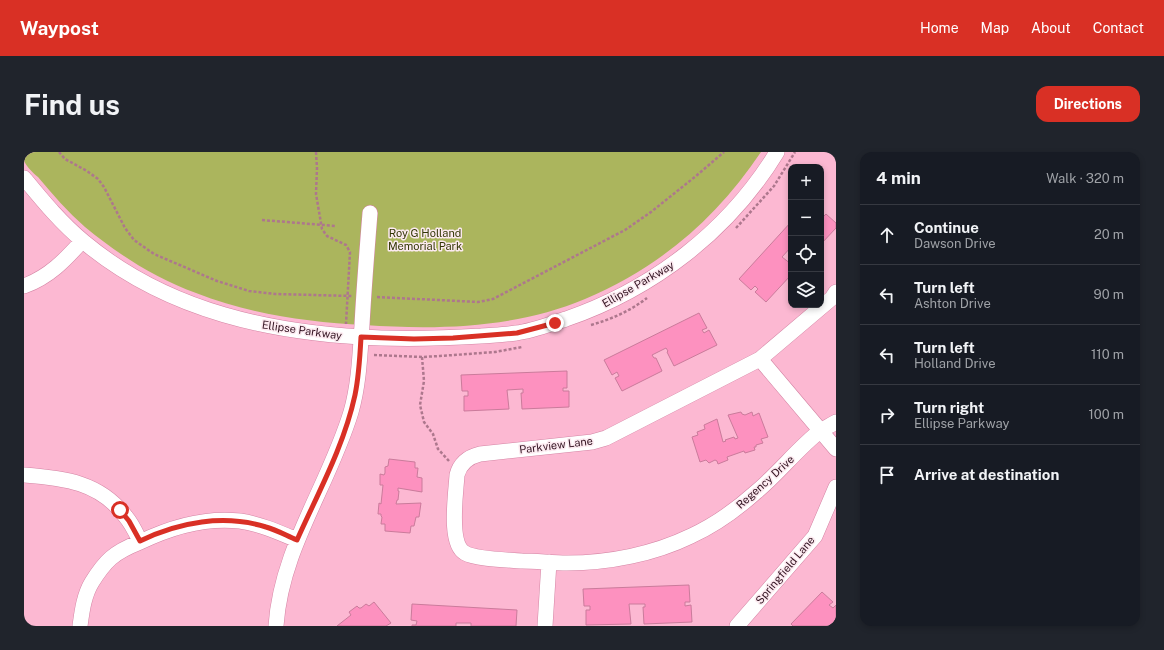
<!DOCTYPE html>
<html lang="en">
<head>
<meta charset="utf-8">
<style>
	:root { --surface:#171b24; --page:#20242c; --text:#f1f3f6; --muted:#9ea1a6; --line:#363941; --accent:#d93025 }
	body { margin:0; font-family:"Public Sans",sans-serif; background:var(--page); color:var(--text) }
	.controls { position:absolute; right:12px; top:12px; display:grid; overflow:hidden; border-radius:8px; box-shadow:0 2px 6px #0003 }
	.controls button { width:36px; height:36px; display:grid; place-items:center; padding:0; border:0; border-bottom:1px solid var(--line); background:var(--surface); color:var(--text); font:20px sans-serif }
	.stop { position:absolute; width:12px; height:12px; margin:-9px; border:3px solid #d93025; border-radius:50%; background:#fff }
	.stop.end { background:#d93025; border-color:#fff; box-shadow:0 1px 4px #0008 }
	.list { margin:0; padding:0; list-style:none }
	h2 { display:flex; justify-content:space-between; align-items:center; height:52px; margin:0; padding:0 16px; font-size:17px }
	h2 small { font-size:13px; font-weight:400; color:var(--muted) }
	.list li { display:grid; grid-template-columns:26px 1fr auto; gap:12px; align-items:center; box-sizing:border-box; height:60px; padding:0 16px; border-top:1px solid var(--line) }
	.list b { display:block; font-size:15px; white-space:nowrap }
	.list p { margin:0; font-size:13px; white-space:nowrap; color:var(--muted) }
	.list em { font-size:13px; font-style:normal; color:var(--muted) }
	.icon { flex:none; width:22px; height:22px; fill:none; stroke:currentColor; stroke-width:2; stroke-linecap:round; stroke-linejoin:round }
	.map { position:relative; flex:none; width:812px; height:474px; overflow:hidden; border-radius:12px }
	header { display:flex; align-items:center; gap:24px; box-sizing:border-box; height:56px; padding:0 20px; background:var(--accent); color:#fff }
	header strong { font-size:19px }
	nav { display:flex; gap:22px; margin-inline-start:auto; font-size:14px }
	.intro { display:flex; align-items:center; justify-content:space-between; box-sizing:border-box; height:96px; padding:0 24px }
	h1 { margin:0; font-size:28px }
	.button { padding:10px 18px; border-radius:12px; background:var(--accent); color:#fff; font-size:14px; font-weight:700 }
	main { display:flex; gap:24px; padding:0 24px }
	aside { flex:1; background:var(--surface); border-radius:12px; box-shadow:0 2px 6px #0003 }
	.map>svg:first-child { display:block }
	.green { fill:#abb55d }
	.building { fill:#fd91bf; stroke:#ca7b9b }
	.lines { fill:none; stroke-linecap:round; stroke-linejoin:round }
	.minor-casing { stroke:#d484a4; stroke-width:16 }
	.path { stroke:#ad778d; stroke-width:2.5; stroke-dasharray:3 2; stroke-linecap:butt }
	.minor { stroke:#fff; stroke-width:15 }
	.route { stroke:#d93025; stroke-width:5 }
	.labels { text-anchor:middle; stroke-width:3; stroke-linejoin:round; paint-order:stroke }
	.park-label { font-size:11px; fill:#333705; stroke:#fceaf0 }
	.street-label { font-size:11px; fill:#331422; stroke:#fceaf0 }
</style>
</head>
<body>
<header>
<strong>Waypost</strong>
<nav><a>Home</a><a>Map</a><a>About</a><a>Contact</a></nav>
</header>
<div class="intro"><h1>Find us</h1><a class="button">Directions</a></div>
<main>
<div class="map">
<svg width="812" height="474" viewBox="0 0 812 474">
	<rect width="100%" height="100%" fill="#fcb8d2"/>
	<path class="green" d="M 0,0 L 737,0 C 692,67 636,115 561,147 C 492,176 415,178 341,173 C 283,170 226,162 172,141 C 131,126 95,103 61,75 C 44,60 29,43 14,25 C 9,21 3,15 0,9 C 0,7 0,1 0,0 Z"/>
	<path class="building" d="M 802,62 L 812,71 L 812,76 L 797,92 L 797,65 L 798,66 Z
		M 767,70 L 767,95 L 758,105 L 767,112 L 767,123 L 742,150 L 731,140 L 734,137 L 731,134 L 727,138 L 715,127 Z
		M 675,161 L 683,176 L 678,178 L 680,181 L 685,178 L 693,193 L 650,214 L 643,200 L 644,199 L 642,196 L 628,203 L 630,206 L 632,206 L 638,219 L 598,239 L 591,226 L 595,224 L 593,220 L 588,223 L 580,208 Z
		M 543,219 L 543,236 L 539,236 L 539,239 L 545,239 L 545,255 L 498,257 L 497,241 L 499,241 L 499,237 L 483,238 L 485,257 L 440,259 L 440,244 L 444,244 L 444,239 L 438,239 L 437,223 Z
		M 717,260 L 718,262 L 721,263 L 728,260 L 729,264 L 735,261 L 744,285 L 737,287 L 739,291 L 732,293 L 732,295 L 730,295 L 731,298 L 721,301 L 720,299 L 703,305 L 704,308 L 694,312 L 693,309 L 691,308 L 685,311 L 682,308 L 676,310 L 668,285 L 674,283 L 673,280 L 681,277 L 680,273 L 693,267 L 699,290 L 702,289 L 701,288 L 710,285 L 711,287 L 714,286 L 704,263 Z
		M 365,307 L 391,310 L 391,316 L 394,316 L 393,325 L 398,326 L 398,340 L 374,336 L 374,339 L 375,339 L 374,348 L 373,348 L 372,352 L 397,351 L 395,365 L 392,365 L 390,374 L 387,374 L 386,381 L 361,379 L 361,372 L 357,372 L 358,365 L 357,364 L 357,362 L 354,362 L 355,351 L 357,352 L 359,333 L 356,333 L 356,322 L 360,323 L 361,321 L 361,315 L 364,314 Z
		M 665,433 L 666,450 L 661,450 L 661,454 L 667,453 L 668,470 L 620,472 L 619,455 L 621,455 L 621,452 L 605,452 L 607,472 L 562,473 L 562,458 L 566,458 L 566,454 L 560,454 L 559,437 Z
		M 798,440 L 809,450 L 805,453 L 809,456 L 812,453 L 812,474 L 769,474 L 767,472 Z
		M 350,450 L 367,471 L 362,474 L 313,474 L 327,463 L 325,460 L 333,454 L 335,456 L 337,456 L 342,452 L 345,454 Z
		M 388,452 L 493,458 L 492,474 L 447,474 L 447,471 L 432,471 L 432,474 L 388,474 L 388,473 L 392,473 L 393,469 L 387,468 Z"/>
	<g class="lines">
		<g class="minor-casing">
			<path id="minor" d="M 0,26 C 19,49 37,71 60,90 C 144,160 250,182 357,186 C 390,187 424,186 457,184 C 469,183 480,183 492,181 C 509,179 526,172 542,167 C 629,137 705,79 753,0
				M 0,134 C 25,125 41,108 58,89
				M 812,140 L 808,146 L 736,207 L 582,286 L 568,290 L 456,302 C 444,305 436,311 433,323 C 432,341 424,392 441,401 C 451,407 485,408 498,409 C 513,409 528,411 543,411 C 585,411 630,402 667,384 C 691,373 713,357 732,340 C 755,321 773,297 796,279 C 801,276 807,273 812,270
				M 736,207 L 812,297
				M 0,323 C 40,326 76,330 102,365 C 108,372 112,381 116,389
				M 56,474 C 58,459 60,443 68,430 C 73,422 79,413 87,406 C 95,399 106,394 116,390 C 147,375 181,365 216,369 C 236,372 254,380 273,388
				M 252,474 C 257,397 305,333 327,260 C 335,232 336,202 338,173 C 340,135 343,98 346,61
				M 521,474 L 525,410
				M 713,474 L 791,384 L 812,335"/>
		</g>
		<path class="path" d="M 35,0 L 41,7 L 63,19 L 74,27 L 80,35 L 101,76 L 110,88 L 130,102 L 193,129 L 225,139 L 251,142 L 328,144
			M 292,0 L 293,16 L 292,42 L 298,77 L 303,84 L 322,93 L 326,100 L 322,172
			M 238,68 L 312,74
			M 712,76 L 750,34 L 771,0
			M 353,145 L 454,150 L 469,147 L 601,78 L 627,60 L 672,24 L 700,0
			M 567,173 C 588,167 606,159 623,146
			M 350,203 L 398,205 L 416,204 L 471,200 L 498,195
			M 398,205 L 400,229 L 396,253 L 400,270 L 409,282 L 414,297 L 425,309"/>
		<use href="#minor" class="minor"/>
	</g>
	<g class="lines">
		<path class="route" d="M 96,358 L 105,369 L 116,389 C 155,370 200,362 242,375 C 253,378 263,384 273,388 C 294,341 320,294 331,243 C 335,224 336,204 337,185 L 390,187 L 429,186 L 493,181 L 531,171"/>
	</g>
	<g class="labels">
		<g class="park-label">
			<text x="401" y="85">Roy G Holland<tspan x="401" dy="13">Memorial Park</tspan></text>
		</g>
		<g class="street-label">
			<text transform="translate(614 132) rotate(-30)" y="4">Ellipse Parkway</text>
			<text transform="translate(278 178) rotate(8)" y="4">Ellipse Parkway</text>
			<text transform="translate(532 293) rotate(-7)" y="4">Parkview Lane</text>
			<text transform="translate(741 330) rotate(-42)" y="4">Regency Drive</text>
			<text transform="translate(761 418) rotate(-50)" y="4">Springfield Lane</text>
		</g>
	</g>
</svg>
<div class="controls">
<button>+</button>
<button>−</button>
<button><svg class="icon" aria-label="locate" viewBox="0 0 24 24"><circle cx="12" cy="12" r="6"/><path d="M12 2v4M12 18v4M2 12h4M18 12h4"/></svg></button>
<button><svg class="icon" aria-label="layers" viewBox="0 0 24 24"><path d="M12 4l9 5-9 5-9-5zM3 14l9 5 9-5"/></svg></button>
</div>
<div class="stop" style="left:96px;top:358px"></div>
<div class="stop end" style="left:531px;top:171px"></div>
</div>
<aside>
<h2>4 min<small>Walk · 320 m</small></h2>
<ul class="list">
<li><svg class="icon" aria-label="ahead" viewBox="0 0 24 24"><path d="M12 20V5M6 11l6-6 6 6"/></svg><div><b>Continue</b><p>Dawson Drive</p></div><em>20 m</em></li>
<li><svg class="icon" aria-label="left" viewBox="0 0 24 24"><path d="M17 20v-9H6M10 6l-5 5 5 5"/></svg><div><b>Turn left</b><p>Ashton Drive</p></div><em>90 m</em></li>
<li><svg class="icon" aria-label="left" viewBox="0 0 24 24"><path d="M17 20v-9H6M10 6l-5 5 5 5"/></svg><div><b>Turn left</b><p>Holland Drive</p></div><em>110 m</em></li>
<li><svg class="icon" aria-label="right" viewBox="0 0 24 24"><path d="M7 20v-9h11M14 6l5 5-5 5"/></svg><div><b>Turn right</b><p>Ellipse Parkway</p></div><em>100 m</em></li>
<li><svg class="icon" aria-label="arrive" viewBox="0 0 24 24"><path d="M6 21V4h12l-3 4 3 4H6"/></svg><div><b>Arrive at destination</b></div></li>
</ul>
</aside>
</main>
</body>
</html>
